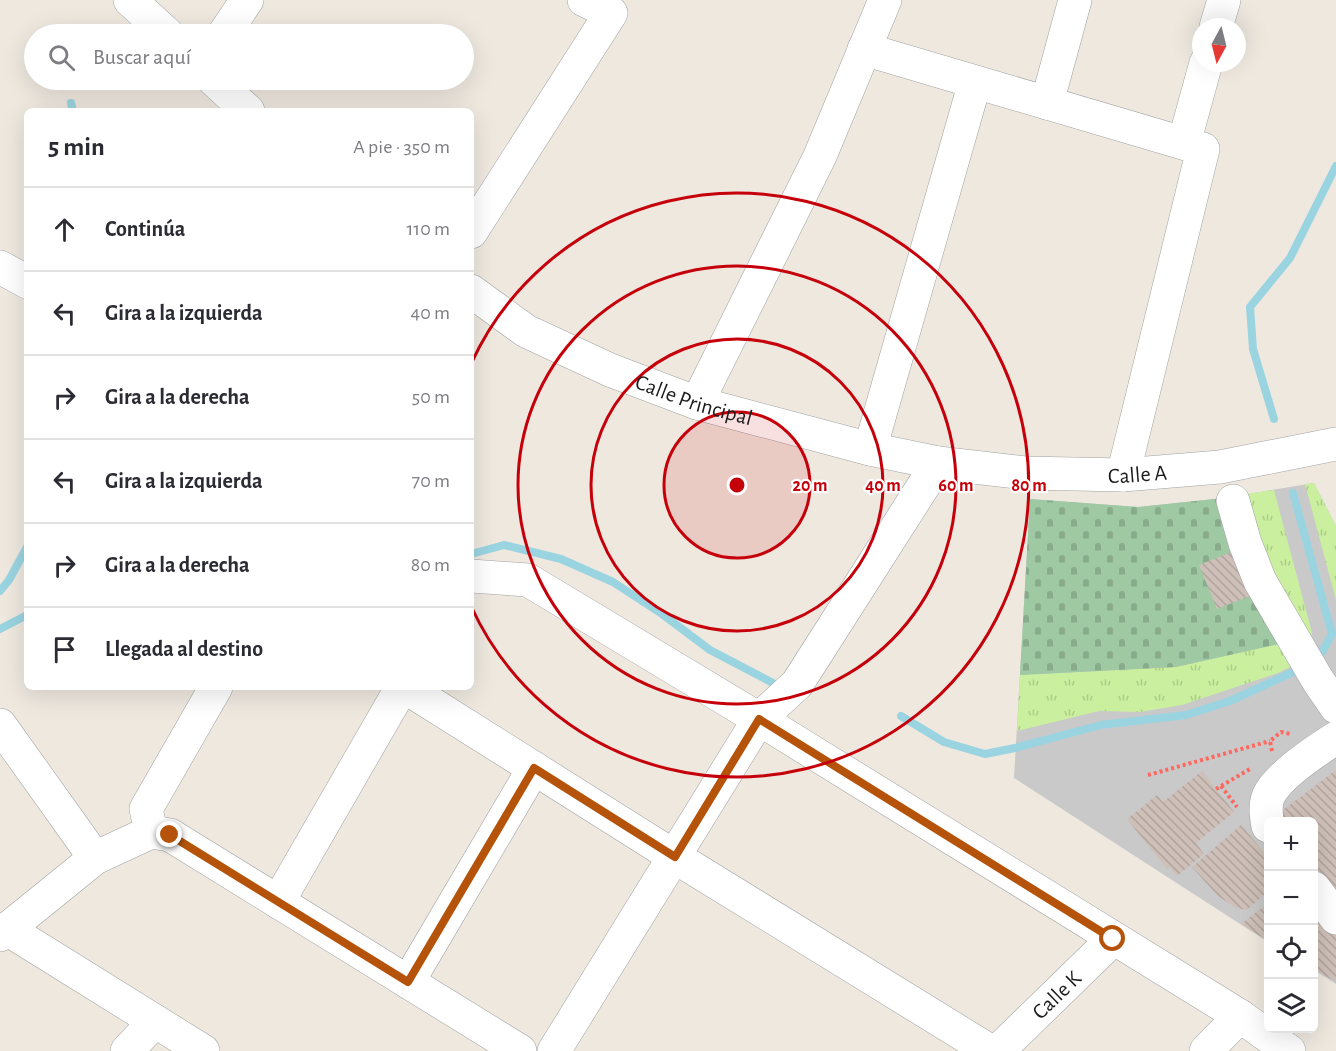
<!DOCTYPE html>
<html lang="es">
<head>
<meta charset="utf-8">
<style>
	:root { --surface:#fff; --page:#f2f2f3; --text:#2b2b33; --muted:#7c7c81; --line:#e1e1e2 }
	body { margin:0; font-family:"Alegreya Sans",sans-serif; background:var(--page); color:var(--text) }
	.controls { position:absolute; right:18px; bottom:18px; display:grid; overflow:hidden; border-radius:9px; box-shadow:0 6px 24px #0002 }
	.controls button { width:54px; height:54px; display:grid; place-items:center; padding:0; border:0; border-bottom:2px solid var(--line); background:var(--surface); color:var(--text); font:30px sans-serif }
	.compass { position:absolute; left:1192px; top:18px; width:54px; height:54px; border-radius:50%; background:var(--surface); box-shadow:0 6px 24px #0002; rotate:187deg }
	.stop { position:absolute; width:18px; height:18px; margin:-14px; border:4px solid #b45309; border-radius:50%; background:#fff }
	.stop.end { background:#b45309; border-color:#fff; box-shadow:0 2px 6px #0008 }
	.list { margin:0; padding:0; list-style:none }
	h2 { display:flex; justify-content:space-between; align-items:center; height:78px; margin:0; padding:0 24px; font-size:26px }
	h2 small { font-size:20px; font-weight:400; color:var(--muted) }
	.list li { display:grid; grid-template-columns:39px 1fr auto; gap:18px; align-items:center; box-sizing:border-box; height:84px; padding:0 24px; border-top:2px solid var(--line) }
	.list b { display:block; font-size:22px; white-space:nowrap }
	.list em { font-size:20px; font-style:normal; color:var(--muted) }
	.icon { flex:none; width:33px; height:33px; fill:none; stroke:currentColor; stroke-width:2; stroke-linecap:round; stroke-linejoin:round }
	.map { position:relative; flex:none; width:1336px; height:1051px; overflow:hidden }
	.search { position:absolute; background:var(--surface); box-shadow:0 6px 24px #0002; left:24px; top:24px; width:450px; height:66px; display:flex; align-items:center; gap:15px; box-sizing:border-box; padding:0 21px; border-radius:33px; color:var(--muted); font-size:22px }
	.panel { position:absolute; background:var(--surface); box-shadow:0 6px 24px #0002; left:24px; top:108px; width:450px; height:582px; border-radius:9px }
	.map>svg:first-child { display:block }
	.religious { fill:#c9c9c9 }
	.grass { fill:url(#grass-tufts) }
	.cemetery { fill:url(#cemetery-stones) }
	.lines { fill:none; stroke-linecap:round; stroke-linejoin:round }
	.stream { stroke:#9ad4e1; stroke-width:8 }
	.building { fill:url(#building-back-hatch) }
	.minor-casing { stroke:#a2a2a2; stroke-width:34 }
	.path { stroke:#ff675f; stroke-width:4; stroke-dasharray:3 3; stroke-linecap:butt }
	.minor { stroke:#fff; stroke-width:33 }
	.route { stroke:#b45309; stroke-width:8 }
	.ring { fill:none; stroke:#c6000a; stroke-width:3 }
	.labels { text-anchor:middle; stroke-width:4.5; stroke-linejoin:round; paint-order:stroke }
	.street-label { font-size:22px; fill:#1b1b1b; stroke:#fff }
	.centre { fill:#c6000a; stroke:#fff; stroke-width:3 }
	.ring-label { font-size:18px; text-anchor:middle; font-weight:bold; fill:#c6000a; stroke:#fff; stroke-width:4.5; stroke-linejoin:round; paint-order:stroke }
</style>
</head>
<body>
<div class="map">
<svg width="1336" height="1051" viewBox="0 0 1336 1051">
	<defs>
		<pattern id="grass-tufts" width="24" height="20" patternUnits="userSpaceOnUse" patternTransform="scale(1.5)"><rect width="24" height="20" fill="#caef9e"/><path d="M3 7l-1-3M5 7V3M7 7l1-3M15 17l-1-3M17 17v-4M19 17l1-3" fill="none" stroke="#adcc88"/></pattern>
		<pattern id="cemetery-stones" width="16" height="16" patternUnits="userSpaceOnUse" patternTransform="scale(1.5)"><rect width="16" height="16" fill="#9ec9a2"/><path d="M2 7V4a2 2 0 0 1 4 0v3zM10 15v-3a2 2 0 0 1 4 0v3z" fill="#88ac8b"/></pattern>
		<pattern id="building-back-hatch" width="6" height="6" patternUnits="userSpaceOnUse" patternTransform="scale(1.5)"><rect width="6" height="6" fill="#cec0b8"/><path d="M-1 5l2 2M0 0l6 6M5-1l2 2" fill="none" stroke="#b0a49e"/></pattern>
	</defs>
	<rect width="100%" height="100%" fill="#eee8df"/>
	<path class="religious" d="M 1314,483 L 1336,526 L 1336,984 L 1314,970 L 1314,822 L 1268,822 L 1268,942 L 1014,778 L 1030,499 L 1138,507 L 1224,498 Z"/>
	<path class="grass" d="M 1314,483 L 1336,526 L 1336,600 L 1305,484 Z
		M 1274,490 L 1312,633 L 1308,645 L 1268,582 L 1245,494 Z
		M 1288,642 L 1298,663 L 1278,673 L 1182,705 L 1140,712 L 1099,711 L 1017,731 L 1020,675 L 1176,667 Z"/>
	<path class="cemetery" d="M 1224,498 L 1288,642 L 1176,667 L 1020,675 L 1030,499 L 1138,507 Z"/>
	<g class="lines">
		<path class="stream" d="M 71,103 L 73,111
			M 1274,419 L 1253,349 L 1250,307 L 1290,258 L 1336,166
			M 1293,493 L 1332,634 L 1322,652 L 1314,659
			M 471,554 L 504,545 L 561,559 L 613,582 L 662,614 L 710,650 L 773,683
			M 0,591 L 9,580 L 27,547
			M 0,629 L 27,615
			M 901,716 L 944,742 L 985,754 L 1015,748 L 1101,725 L 1186,715 L 1230,701 L 1302,668"/>
	</g>
	<path class="building" d="M 1234,551 L 1252,595 L 1217,609 L 1199,565 Z
		M 1336,770 L 1336,896 L 1314,867 L 1314,822 L 1279,822 L 1275,816 Z
		M 1202,771 L 1234,812 L 1196,843 L 1204,854 L 1177,876 L 1170,867 L 1167,869 L 1127,819 L 1157,795 L 1163,802 Z
		M 1241,825 L 1268,857 L 1268,891 L 1247,910 L 1236,908 L 1218,896 L 1192,867 Z
		M 1314,897 L 1336,933 L 1336,982 L 1314,969 Z
		M 1268,903 L 1268,941 L 1241,924 Z"/>
	<g class="lines">
		<g class="minor-casing">
			<g id="minor">
				<path d="M 130,0 L 167,34"/>
				<path d="M 1216,27 L 1224,0"/>
				<path d="M 224,34 L 247,0"/>
				<path d="M 864,49 L 1203,149 L 1123,475"/>
				<path d="M 214,80 L 248,111"/>
				<path d="M 1047,103 L 1075,0"/>
				<path d="M 1184,143 L 1206,63"/>
				<path d="M 471,232 L 611,13 L 584,0"/>
				<path d="M 0,267 L 27,282"/>
				<path id="s1" d="M 471,291 L 526,331 L 610,370 L 697,403 L 870,449 L 938,463 L 1025,473 L 1123,475 L 1220,467 L 1336,444"/>
				<path d="M 697,403 L 820,156 L 885,0"/>
				<path d="M 870,449 L 975,82"/>
				<path d="M 1233,501 L 1245,543 L 1260,581 L 1317,679 L 1336,707"/>
				<path d="M 471,576 L 528,580 L 759,719 L 1240,1016 L 1289,1051"/>
				<path d="M 405,687 L 675,857 L 990,1051"/>
				<path d="M 0,725 L 95,858"/>
				<path d="M 1268,826 C 1266,815 1264,803 1270,793 C 1281,774 1317,750 1336,738"/>
				<path d="M 151,832 L 146,809 L 216,687"/>
				<path d="M 1314,888 L 1336,918"/>
				<path d="M 278,902 L 402,687"/>
				<path d="M 7,929 L 203,1051"/>
				<path d="M 0,935 L 95,858 L 151,832 L 170,835 L 520,1051"/>
				<path d="M 408,982 L 534,768"/>
				<path d="M 127,1051 L 155,1021"/>
				<path d="M 554,1051 L 759,719 L 797,684 L 938,463"/>
				<path id="s2" d="M 998,1051 L 1113,939"/>
				<path d="M 1206,1051 L 1240,1016"/>
			</g>
		</g>
		<path class="path" d="M 1272,751 L 1270,741 L 1281,732 L 1291,734
			M 1148,775 L 1270,741
			M 1221,786 L 1237,807
			M 1216,789 L 1250,769"/>
		<use href="#minor" class="minor"/>
	</g>
	<g class="lines">
		<path class="route" d="M 170,835 L 408,982 L 534,768 L 675,857 L 759,719 L 1113,939"/>
	</g>
	<circle cx="737" cy="485" r="73" fill="#c6000a" fill-opacity=".12"/>
	<g class="ring">
		<circle cx="737" cy="485" r="73"/>
		<circle cx="737" cy="485" r="146"/>
		<circle cx="737" cy="485" r="219"/>
		<path d="M471 364A292 292 0 1 1 471 606"/>
	</g>
	<g class="labels">
		<g class="street-label">
			<text dy="8" stroke="none"><textPath href="#s1" startOffset="250">Calle Principal</textPath></text>
			<text dy="8" stroke="none"><textPath href="#s1" startOffset="702">Calle A</textPath></text>
			<text dy="8" stroke="none"><textPath href="#s2" startOffset="81">Calle K</textPath></text>
		</g>
	</g>
	<circle cx="737" cy="485" r="9" class="centre"/>
	<g class="ring-label">
		<text x="810" y="491">20 m</text>
		<text x="883" y="491">40 m</text>
		<text x="956" y="491">60 m</text>
		<text x="1029" y="491">80 m</text>
	</g>
</svg>
<div class="controls">
<button>+</button>
<button>−</button>
<button><svg class="icon" aria-label="locate" viewBox="0 0 24 24"><circle cx="12" cy="12" r="6"/><path d="M12 2v4M12 18v4M2 12h4M18 12h4"/></svg></button>
<button><svg class="icon" aria-label="layers" viewBox="0 0 24 24"><path d="M12 4l9 5-9 5-9-5zM3 14l9 5 9-5"/></svg></button>
</div>
<svg class="compass" viewBox="-18 -18 36 36"><path d="M0-13l5 13h-10z" fill="#e53935"/><path d="M0 13l5-13h-10z" fill="#7c7c81"/></svg>
<div class="stop" style="left:1113px;top:939px"></div>
<div class="stop end" style="left:170px;top:835px"></div>
<div class="search"><svg class="icon" aria-label="search" viewBox="0 0 24 24"><circle cx="10" cy="10" r="6"/><path d="M15 15l6 6"/></svg>Buscar aquí</div>
<section class="panel">
<h2>5 min<small>A pie · 350 m</small></h2>
<ul class="list">
<li><svg class="icon" aria-label="ahead" viewBox="0 0 24 24"><path d="M12 20V5M6 11l6-6 6 6"/></svg><div><b>Continúa</b></div><em>110 m</em></li>
<li><svg class="icon" aria-label="left" viewBox="0 0 24 24"><path d="M17 20v-9H6M10 6l-5 5 5 5"/></svg><div><b>Gira a la izquierda</b></div><em>40 m</em></li>
<li><svg class="icon" aria-label="right" viewBox="0 0 24 24"><path d="M7 20v-9h11M14 6l5 5-5 5"/></svg><div><b>Gira a la derecha</b></div><em>50 m</em></li>
<li><svg class="icon" aria-label="left" viewBox="0 0 24 24"><path d="M17 20v-9H6M10 6l-5 5 5 5"/></svg><div><b>Gira a la izquierda</b></div><em>70 m</em></li>
<li><svg class="icon" aria-label="right" viewBox="0 0 24 24"><path d="M7 20v-9h11M14 6l5 5-5 5"/></svg><div><b>Gira a la derecha</b></div><em>80 m</em></li>
<li><svg class="icon" aria-label="arrive" viewBox="0 0 24 24"><path d="M6 21V4h12l-3 4 3 4H6"/></svg><div><b>Llegada al destino</b></div></li>
</ul>
</section>
</div>
</body>
</html>
